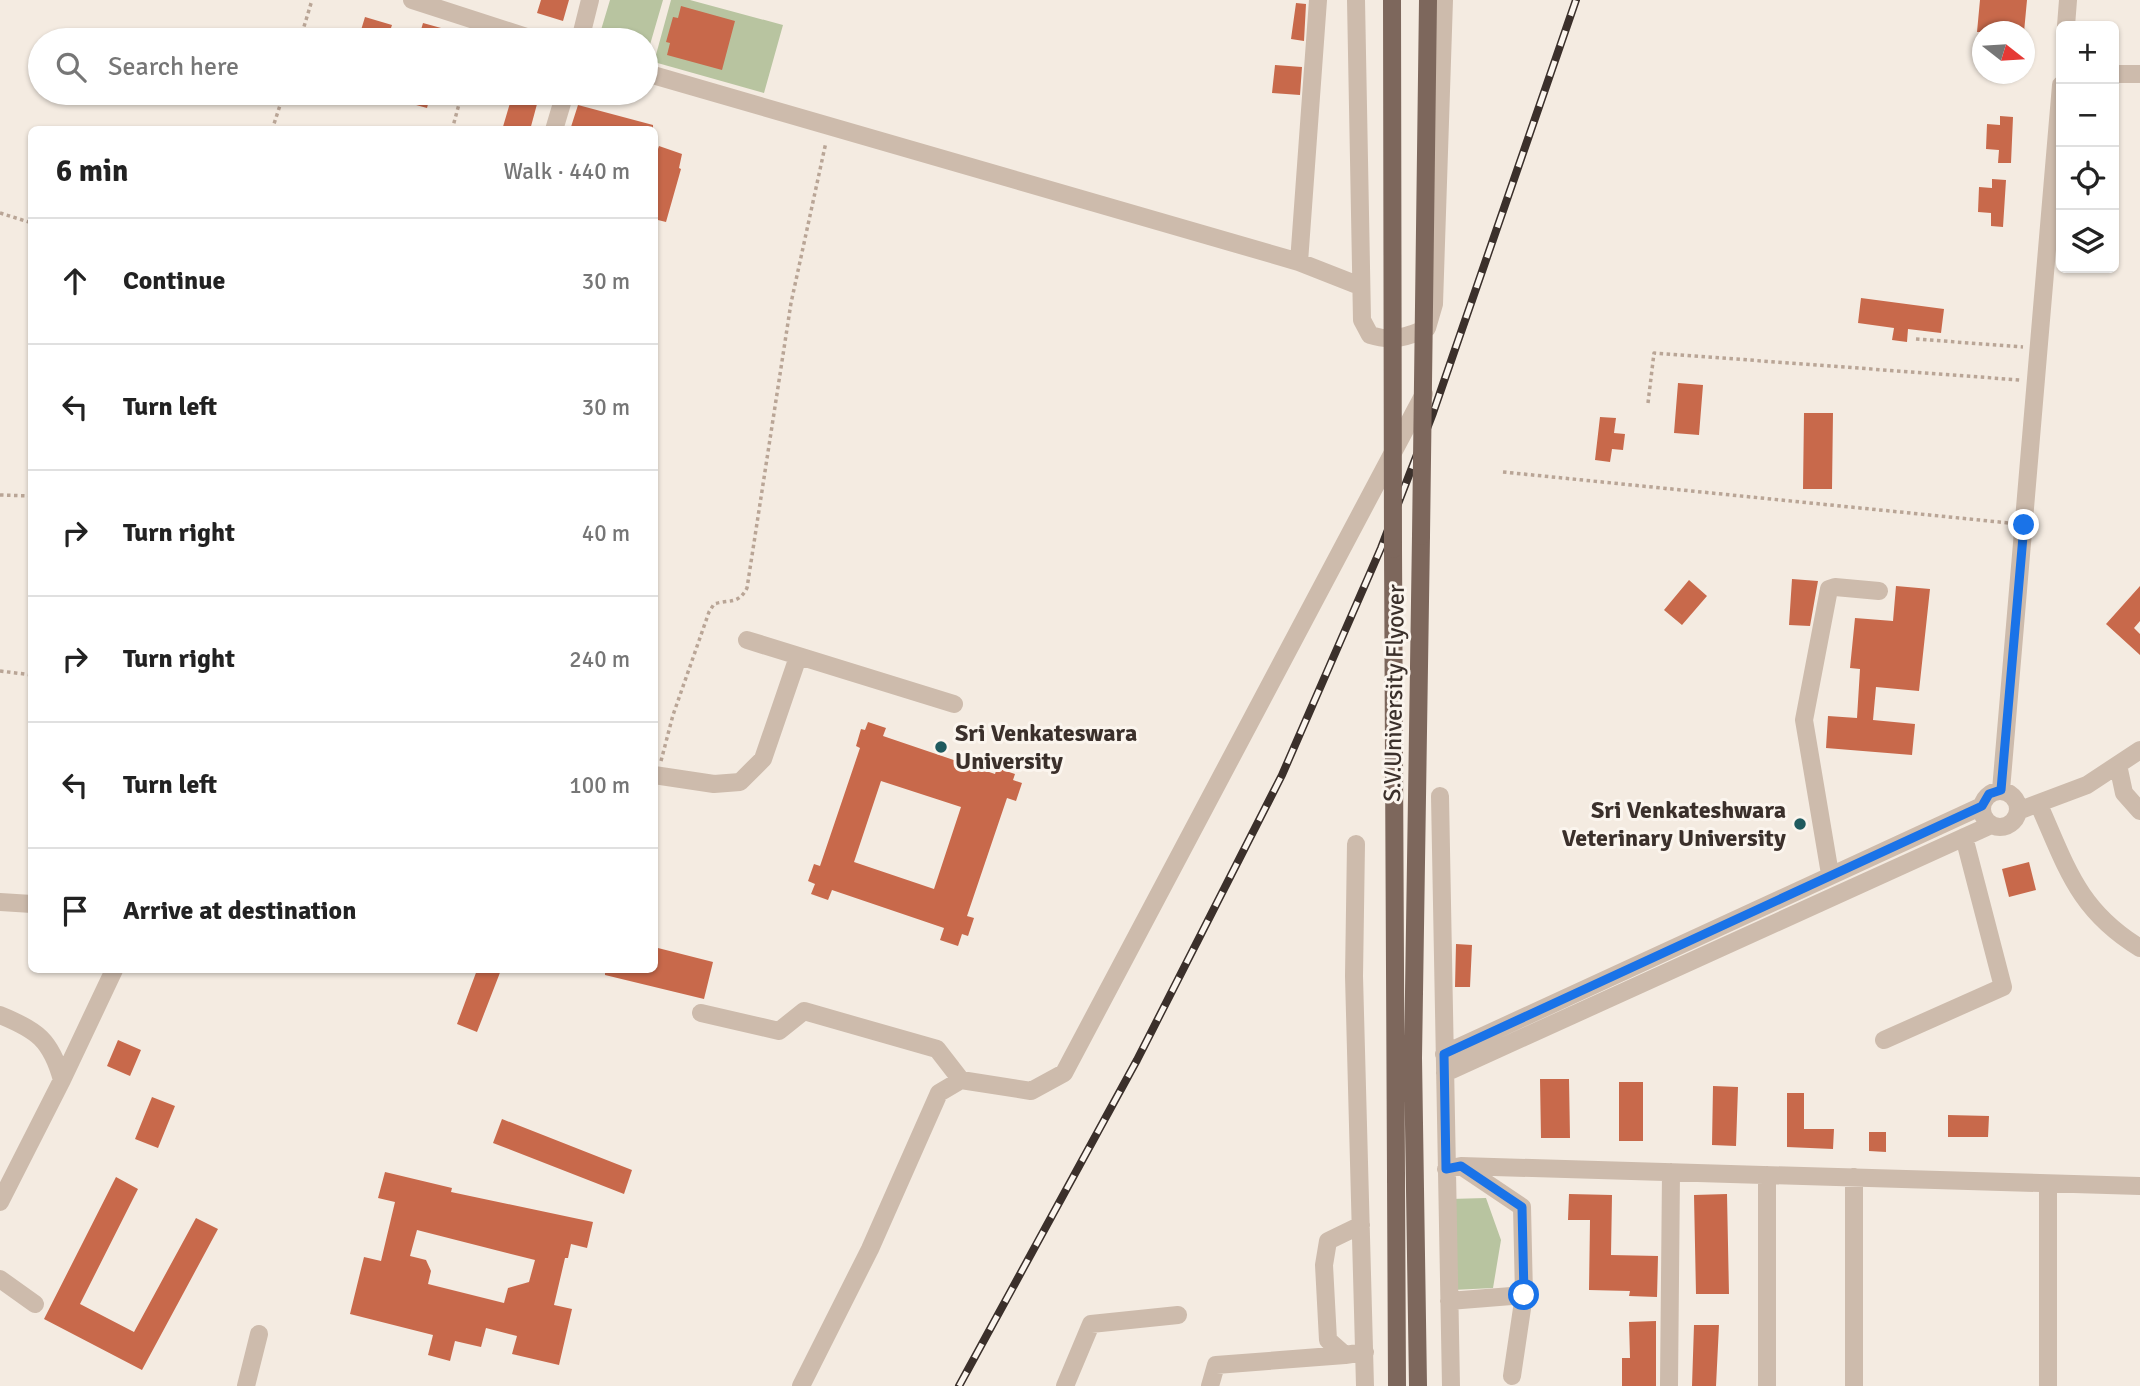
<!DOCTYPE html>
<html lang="en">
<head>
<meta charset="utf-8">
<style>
	:root { --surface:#fff; --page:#f2f2f2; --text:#222; --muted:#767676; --line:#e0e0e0 }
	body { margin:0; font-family:Signika,sans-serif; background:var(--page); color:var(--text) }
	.controls { position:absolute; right:21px; top:21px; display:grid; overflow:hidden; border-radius:10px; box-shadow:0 2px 5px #0004 }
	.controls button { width:63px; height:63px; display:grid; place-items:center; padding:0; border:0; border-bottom:2px solid var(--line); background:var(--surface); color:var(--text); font:35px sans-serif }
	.compass { position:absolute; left:1972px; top:21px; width:63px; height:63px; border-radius:50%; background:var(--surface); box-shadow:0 2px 5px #0004; rotate:107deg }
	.stop { position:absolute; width:21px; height:21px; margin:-16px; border:5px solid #1a73e8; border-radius:50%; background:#fff }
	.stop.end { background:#1a73e8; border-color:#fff; box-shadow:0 2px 7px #0008 }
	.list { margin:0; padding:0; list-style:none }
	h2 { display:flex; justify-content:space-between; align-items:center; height:91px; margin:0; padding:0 28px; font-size:30px }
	h2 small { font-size:23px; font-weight:400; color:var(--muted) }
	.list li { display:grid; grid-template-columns:46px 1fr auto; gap:21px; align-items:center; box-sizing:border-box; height:126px; padding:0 28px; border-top:2px solid var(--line) }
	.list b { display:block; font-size:26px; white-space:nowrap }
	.list em { font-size:23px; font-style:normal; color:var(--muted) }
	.icon { flex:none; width:38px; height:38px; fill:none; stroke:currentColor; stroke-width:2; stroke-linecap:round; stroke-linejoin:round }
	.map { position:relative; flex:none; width:2140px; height:1386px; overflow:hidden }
	.search { position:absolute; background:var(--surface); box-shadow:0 2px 5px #0004; left:28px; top:28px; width:630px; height:77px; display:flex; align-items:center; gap:18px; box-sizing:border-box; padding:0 24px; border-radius:38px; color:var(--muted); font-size:26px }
	.panel { position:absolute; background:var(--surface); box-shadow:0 2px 5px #0004; left:28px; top:126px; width:630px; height:847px; border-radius:10px }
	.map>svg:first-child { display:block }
	.green { fill:#b8c4a0 }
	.building { fill:#c8694b; fill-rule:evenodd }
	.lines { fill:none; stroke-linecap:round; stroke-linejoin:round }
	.path { stroke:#b9a596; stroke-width:3.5; stroke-dasharray:3.5 3.5; stroke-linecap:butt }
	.minor { stroke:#cdbbac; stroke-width:18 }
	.major { stroke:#7d675c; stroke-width:18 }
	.rail-casing { stroke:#3b302b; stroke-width:8 }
	.rail { stroke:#fbf5ee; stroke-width:5; stroke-dasharray:16; stroke-linecap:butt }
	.major-bridge { stroke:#7d675c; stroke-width:18 }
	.route { stroke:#1a73e8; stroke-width:9 }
	.poi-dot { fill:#1f5a5e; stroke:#fbf5ee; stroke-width:2.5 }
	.labels { text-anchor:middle; stroke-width:6; stroke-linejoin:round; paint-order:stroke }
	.street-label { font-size:24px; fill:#3b302b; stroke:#fbf5ee }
	.poi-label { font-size:24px; font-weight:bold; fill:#3b302b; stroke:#fbf5ee; text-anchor:start }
</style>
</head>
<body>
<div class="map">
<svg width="2140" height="1386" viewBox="0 0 2140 1386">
	<rect width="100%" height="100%" fill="#f4ebe1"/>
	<path class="green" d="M 610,0 L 663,0 L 647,55 L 646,40 L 598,40 Z
		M 671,0 L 690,0 L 783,25 L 764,93 L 654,62 Z
		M 1486,1198 L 1501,1240 L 1493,1288 L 1452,1290 L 1450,1199 Z"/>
	<path class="building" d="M 541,0 L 569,0 L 563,21 L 537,13 Z
		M 1980,0 L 2027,0 L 2024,32 L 1977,32 Z
		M 1296,3 L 1306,4 L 1304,41 L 1291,39 Z
		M 681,6 L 735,21 L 722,70 L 667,55 L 670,43 L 666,42 L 673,17 L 678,18 Z
		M 365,17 L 392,25 L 387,40 L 358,40 Z
		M 423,23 L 470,36 L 470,40 L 418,40 Z
		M 1275,65 L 1302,67 L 1300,95 L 1272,93 Z
		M 387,93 L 431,93 L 427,108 L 387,97 Z
		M 513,93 L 540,93 L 530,130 L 502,130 Z
		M 578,105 L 653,125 L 653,130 L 570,130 Z
		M 2000,116 L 2013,117 L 2011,163 L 1998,163 L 1999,150 L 1986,149 L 1987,124 L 2000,125 Z
		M 659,146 L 682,154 L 679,168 L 681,169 L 666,222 L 654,219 L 654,161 Z
		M 1992,179 L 2006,180 L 2003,227 L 1991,226 L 1991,213 L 1978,212 L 1979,187 L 1992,188 Z
		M 1861,298 L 1944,309 L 1941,333 L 1908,329 L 1907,342 L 1892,340 L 1894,328 L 1858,323 Z
		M 1678,383 L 1703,385 L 1699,435 L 1674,433 Z
		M 1804,413 L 1833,413 L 1832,489 L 1803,489 Z
		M 1600,417 L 1616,418 L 1614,433 L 1625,434 L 1623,450 L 1612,449 L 1610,462 L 1595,460 Z
		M 1792,579 L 1818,581 L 1810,626 L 1789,625 Z
		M 1689,580 L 1707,596 L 1682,625 L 1664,610 Z
		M 1896,586 L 1930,589 L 1919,691 L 1876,687 L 1873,720 L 1915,724 L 1912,755 L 1826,748 L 1828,716 L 1857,718 L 1860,669 L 1850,668 L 1855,618 L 1893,621 Z
		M 2140,586 L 2140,621 L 2134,628 L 2140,634 L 2140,655 L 2106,624 Z
		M 868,722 L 886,728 L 883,736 L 995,774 L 997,768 L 1015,774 L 1013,780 L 1022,783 L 1016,801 L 1007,798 L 967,916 L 974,918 L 968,936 L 962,934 L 958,946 L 940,940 L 944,928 L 832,890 L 828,900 L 811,894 L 815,884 L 808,881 L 814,864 L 820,866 L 860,748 L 856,746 L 861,729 L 865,730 ZM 881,781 L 961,807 L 934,889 L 854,862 Z
		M 2029,862 L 2036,890 L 2009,897 L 2002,869 Z
		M 1456,944 L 1472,945 L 1470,987 L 1455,987 Z
		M 654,947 L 713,962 L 704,999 L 605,975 L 605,970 L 654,970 Z
		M 477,970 L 501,970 L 477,1032 L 457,1024 Z
		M 118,1040 L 141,1050 L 130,1076 L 107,1066 Z
		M 1540,1079 L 1569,1079 L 1570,1138 L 1541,1138 Z
		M 1619,1082 L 1643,1082 L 1643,1141 L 1619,1141 Z
		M 1713,1086 L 1738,1087 L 1736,1146 L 1712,1145 Z
		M 1787,1093 L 1804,1093 L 1804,1129 L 1834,1129 L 1833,1149 L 1787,1147 Z
		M 152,1097 L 175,1106 L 158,1148 L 135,1139 Z
		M 1948,1115 L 1989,1116 L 1988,1137 L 1948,1137 Z
		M 502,1119 L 632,1170 L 624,1194 L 493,1143 Z
		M 1869,1132 L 1886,1132 L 1886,1152 L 1869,1151 Z
		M 385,1172 L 452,1188 L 451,1192 L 593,1222 L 587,1248 L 571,1244 L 568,1258 L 565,1258 L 554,1305 L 572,1309 L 559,1365 L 512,1354 L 517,1336 L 486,1328 L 481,1347 L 455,1341 L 450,1361 L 428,1355 L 433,1335 L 350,1314 L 364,1257 L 381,1261 L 395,1202 L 378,1198 ZM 417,1230 L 535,1260 L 529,1282 L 508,1288 L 504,1303 L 428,1284 L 431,1271 L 426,1260 L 410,1256 Z
		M 116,1177 L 138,1189 L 80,1304 L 134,1332 L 196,1218 L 218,1229 L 142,1370 L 44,1319 Z
		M 1569,1194 L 1612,1195 L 1611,1255 L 1658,1256 L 1657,1297 L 1629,1296 L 1630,1291 L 1589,1290 L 1590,1220 L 1568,1220 Z
		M 1727,1194 L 1729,1294 L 1696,1294 L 1694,1195 Z
		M 1656,1321 L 1656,1386 L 1622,1386 L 1622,1358 L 1630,1358 L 1629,1322 Z
		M 1694,1325 L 1719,1325 L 1716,1386 L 1692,1386 Z"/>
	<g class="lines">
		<path class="path" d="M 300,40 L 312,0
			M 272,130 L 284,93
			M 452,130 L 462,93
			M 0,213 L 32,223
			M 1916,339 L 2023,347
			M 1648,403 L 1654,353 L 2020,380
			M 1503,472 L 2009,523
			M 0,495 L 32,496
			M 0,671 L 32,675
			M 661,761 L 673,715 L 709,612 L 714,604 C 730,599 738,605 747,588 L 791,303 L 826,142"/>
		<path class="minor" d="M 412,0 L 536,40
			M 1356,0 L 1362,320 L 1370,335 C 1392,342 1408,337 1427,328 L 1434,304 L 1444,0
			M 2066,26 L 2068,0
			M 580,40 L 590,0
			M 646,73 L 1299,262 L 1360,286
			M 2114,74 L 2140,74
			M 554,130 L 565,93
			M 1299,262 L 1318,0
			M 747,640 L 954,704
			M 2118,765 L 2124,793 L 2140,811
			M 654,775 L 714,784 L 740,782 L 763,759 L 798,657
			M 2001,790 L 2061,85
			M1982 809a18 18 0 1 1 36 0a18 18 0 1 1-36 0Z
			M 1440,796 L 1451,1386
			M 2039,805 C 2067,868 2078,910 2140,948
			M 2018,811 L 2087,785 L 2140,750
			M 1356,844 L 1354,976 L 1365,1386
			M 1830,874 L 1804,720 L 1829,589 L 1835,587 L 1879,591
			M 0,902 L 32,904
			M 701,1013 L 779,1031 L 804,1011 L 937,1049 L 961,1080
			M 0,1015 C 37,1030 51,1040 62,1080 L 0,1202
			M 1884,1040 L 2003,987 L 1964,837
			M 1444,1054 L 1982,806
			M 1445,1073 L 1991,825
			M 62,1080 L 114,970
			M 1446,1169 L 1461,1166 L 2140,1186
			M 1767,1175 L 1767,1386
			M 1854,1177 L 1854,1386
			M 2048,1184 L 2048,1386
			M 1361,1225 L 1328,1241 L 1324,1265 L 1328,1340 L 1345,1355 L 1365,1352
			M 0,1279 L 35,1304
			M 1449,1301 L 1524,1295 L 1522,1207 L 1461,1166
			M 1512,1376 L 1524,1295
			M 246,1386 L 259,1334
			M 801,1386 L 870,1249 L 939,1093 L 961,1080 L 1031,1091 L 1064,1073 L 1424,394
			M 1065,1386 L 1091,1324 L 1178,1315
			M 1210,1386 L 1216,1365 L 1345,1355
			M 1669,1386 L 1671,1172"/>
		<path class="major" d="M 1393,549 L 1397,1386
			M 1418,1386 L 1413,1058 L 1421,536"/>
		<g class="rail-casing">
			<path id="rail" d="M 959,1386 L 1137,1060 L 1282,775 L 1381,548 L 1433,413 L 1576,0"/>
		</g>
		<use href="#rail" class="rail"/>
		<path class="major-bridge" d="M 1392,0 L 1393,549
			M 1421,536 L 1428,0"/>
	</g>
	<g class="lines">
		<path class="route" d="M 1524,1295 L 1522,1207 L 1461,1166 L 1446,1169 L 1444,1054 L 1982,806 L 1989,794 L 2001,790 L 2024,525"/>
	</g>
	<g class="poi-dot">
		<circle cx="941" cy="747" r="7"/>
		<circle cx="1800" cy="824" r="7"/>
	</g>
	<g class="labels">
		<g class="street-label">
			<text transform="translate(1394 693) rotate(-89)" y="8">S.V.University Flyover</text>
		</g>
		<g class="poi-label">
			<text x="955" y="741">Sri Venkateswara<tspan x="955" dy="28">University</tspan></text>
			<text x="1786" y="818" text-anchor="end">Sri Venkateshwara<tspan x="1786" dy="28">Veterinary University</tspan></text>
		</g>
	</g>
</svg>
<div class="controls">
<button>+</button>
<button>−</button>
<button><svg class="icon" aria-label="locate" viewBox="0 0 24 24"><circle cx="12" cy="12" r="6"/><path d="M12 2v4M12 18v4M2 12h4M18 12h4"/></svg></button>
<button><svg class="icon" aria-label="layers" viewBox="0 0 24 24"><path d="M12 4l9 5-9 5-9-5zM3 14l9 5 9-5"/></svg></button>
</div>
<svg class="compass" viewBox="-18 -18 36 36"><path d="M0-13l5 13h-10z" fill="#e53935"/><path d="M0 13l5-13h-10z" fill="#767676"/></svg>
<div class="stop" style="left:1524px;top:1295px"></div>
<div class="stop end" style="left:2024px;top:525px"></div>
<div class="search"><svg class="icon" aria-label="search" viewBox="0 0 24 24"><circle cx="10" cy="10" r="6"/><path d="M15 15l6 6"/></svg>Search here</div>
<section class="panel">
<h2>6 min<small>Walk · 440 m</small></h2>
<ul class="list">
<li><svg class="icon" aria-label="ahead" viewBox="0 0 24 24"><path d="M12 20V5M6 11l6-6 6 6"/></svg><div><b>Continue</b></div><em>30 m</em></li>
<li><svg class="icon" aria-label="left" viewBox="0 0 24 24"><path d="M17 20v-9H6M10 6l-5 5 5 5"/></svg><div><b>Turn left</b></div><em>30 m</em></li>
<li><svg class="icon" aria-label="right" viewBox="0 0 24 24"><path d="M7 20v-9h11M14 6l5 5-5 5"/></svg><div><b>Turn right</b></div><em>40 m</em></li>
<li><svg class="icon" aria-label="right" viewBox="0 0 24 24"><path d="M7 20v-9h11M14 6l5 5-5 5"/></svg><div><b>Turn right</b></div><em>240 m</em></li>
<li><svg class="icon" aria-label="left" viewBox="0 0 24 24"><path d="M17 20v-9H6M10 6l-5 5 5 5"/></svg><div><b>Turn left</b></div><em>100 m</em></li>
<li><svg class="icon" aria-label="arrive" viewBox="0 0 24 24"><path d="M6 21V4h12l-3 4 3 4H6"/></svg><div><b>Arrive at destination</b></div></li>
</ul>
</section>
</div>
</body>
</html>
